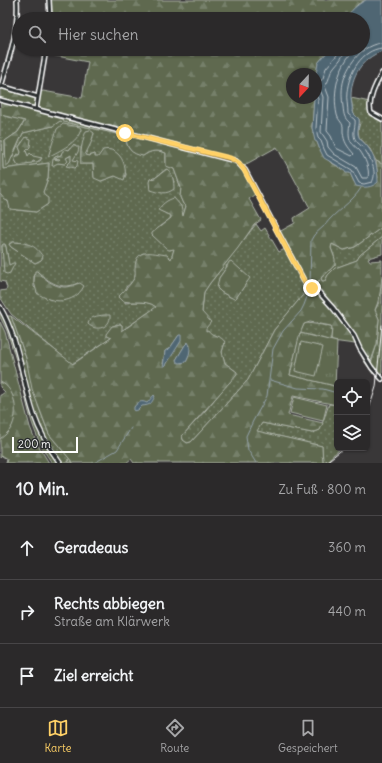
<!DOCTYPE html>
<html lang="de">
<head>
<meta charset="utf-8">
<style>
	:root { --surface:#2b292a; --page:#373536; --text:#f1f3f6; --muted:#a6a6a8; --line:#474547; --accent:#ffd166 }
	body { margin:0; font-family:Delius,sans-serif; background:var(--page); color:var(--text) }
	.controls { position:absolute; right:12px; bottom:12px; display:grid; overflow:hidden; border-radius:6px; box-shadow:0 1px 3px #0004 }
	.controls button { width:36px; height:36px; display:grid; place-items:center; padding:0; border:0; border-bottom:1px solid var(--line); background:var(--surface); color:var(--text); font:20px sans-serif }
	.compass { position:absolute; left:286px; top:68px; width:36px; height:36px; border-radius:50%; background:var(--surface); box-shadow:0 1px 3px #0004; rotate:202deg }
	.scale { position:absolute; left:12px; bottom:10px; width:66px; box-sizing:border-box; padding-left:4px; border:2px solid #fff; border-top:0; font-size:11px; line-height:14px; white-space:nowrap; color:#fff; -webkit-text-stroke:3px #2a2d2e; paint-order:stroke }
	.stop { position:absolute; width:12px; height:12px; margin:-9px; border:3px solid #ffd166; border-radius:50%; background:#fff }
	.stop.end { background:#ffd166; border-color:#fff; box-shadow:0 1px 4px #0008 }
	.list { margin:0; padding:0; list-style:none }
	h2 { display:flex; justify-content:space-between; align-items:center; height:52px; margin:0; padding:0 16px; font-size:17px }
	h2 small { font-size:13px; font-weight:400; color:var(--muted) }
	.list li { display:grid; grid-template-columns:26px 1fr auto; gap:12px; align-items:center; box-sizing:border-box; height:64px; padding:0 16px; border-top:1px solid var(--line) }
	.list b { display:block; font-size:15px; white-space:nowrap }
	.list p { margin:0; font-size:13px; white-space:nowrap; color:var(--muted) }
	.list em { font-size:13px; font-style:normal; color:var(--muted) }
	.icon { flex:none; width:22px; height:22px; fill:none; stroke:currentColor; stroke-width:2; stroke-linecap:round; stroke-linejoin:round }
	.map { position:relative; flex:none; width:382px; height:463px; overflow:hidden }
	.search { position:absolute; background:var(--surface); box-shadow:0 1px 3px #0004; left:12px; right:12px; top:12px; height:44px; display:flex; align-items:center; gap:10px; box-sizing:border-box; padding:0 14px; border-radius:22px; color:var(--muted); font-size:15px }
	.sheet { height:244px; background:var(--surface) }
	nav { display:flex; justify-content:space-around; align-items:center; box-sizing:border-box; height:56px; border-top:1px solid var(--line); background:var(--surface); font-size:11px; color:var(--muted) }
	nav a { display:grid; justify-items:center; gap:2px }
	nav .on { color:var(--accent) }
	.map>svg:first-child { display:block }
	.grass { fill:url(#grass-dots); stroke:#aeb4a8; fill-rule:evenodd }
	.forest { fill:url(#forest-firs); stroke:#aeb4a8; fill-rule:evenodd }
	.wetland { fill:url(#wetland-marsh); stroke:#aeb4a8 }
	.park { fill:url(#park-tufts); stroke:#aeb4a8 }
	.pitch { fill:#5e6950; stroke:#aeb4a8 }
	.water { fill:#4f6673; stroke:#95a3ab }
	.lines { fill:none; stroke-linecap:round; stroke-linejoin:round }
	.shore { stroke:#b9c2c7; stroke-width:1 }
	.stream { stroke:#95a3ab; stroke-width:1 }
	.minor-casing { stroke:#fff; stroke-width:6 }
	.major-casing { stroke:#fff; stroke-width:6 }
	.minor { stroke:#2a2d2e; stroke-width:3 }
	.major { stroke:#2a2d2e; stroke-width:3.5 }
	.rail { stroke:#fff; stroke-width:1 }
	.route { stroke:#ffd166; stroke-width:5 }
</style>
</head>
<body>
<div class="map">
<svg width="382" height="463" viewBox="0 0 382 463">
	<defs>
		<pattern id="grass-dots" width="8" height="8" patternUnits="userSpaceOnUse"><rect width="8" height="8" fill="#5e6950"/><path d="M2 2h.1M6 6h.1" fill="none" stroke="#76806a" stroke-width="1.8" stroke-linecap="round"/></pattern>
		<pattern id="forest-firs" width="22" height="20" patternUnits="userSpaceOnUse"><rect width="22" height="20" fill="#5e6950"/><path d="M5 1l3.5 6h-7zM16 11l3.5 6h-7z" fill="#76806a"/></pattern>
		<pattern id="wetland-marsh" width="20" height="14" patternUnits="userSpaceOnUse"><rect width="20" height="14" fill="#5e6950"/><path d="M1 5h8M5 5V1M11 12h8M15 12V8" fill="none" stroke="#76806a"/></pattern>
		<pattern id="park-tufts" width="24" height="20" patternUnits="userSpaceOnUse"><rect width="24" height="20" fill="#5e6950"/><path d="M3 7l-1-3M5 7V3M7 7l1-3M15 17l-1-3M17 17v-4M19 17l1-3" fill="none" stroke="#76806a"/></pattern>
	</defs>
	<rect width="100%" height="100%" fill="#393738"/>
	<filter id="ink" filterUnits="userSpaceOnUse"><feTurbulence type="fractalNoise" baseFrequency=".025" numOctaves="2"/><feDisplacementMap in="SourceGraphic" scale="8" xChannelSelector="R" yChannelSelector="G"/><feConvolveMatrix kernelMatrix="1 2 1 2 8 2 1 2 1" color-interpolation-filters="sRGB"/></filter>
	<g filter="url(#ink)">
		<path class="grass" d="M 351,98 L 370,102 L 370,111 L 382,119 L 382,164 L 376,161 L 370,149 L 359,137 L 358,130 L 360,123 L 359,119 L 352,112 L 353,110 Z
			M 0,107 L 126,136 C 126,149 131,153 143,156 C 151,150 157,150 166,153 L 166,165 L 174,169 L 181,188 L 180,197 L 183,204 L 186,205 L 183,217 L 159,210 L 171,216 L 171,218 L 156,229 L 152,235 L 174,249 L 171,260 L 143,253 C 130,261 140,270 133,280 C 132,282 129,285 126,287 L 125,303 C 137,302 147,300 157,307 L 121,331 L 122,325 L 116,324 L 111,338 L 72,364 L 11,314 L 0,297 L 0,291 L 6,290 L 7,288 L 5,282 L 0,281 L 0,194 L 16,210 L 36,212 L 48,204 L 43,192 L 48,178 L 49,163 L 3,169 L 2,142 L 0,141 ZM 1,115 L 53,126 L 23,133 L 12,158 L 5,158 L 5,141 L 18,132 L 25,120 ZM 93,137 L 84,155 L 89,156 L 95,154 L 95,158 L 99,157 L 103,150 L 123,163 L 126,175 L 124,179 L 115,176 L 101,181 L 94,177 L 93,164 L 81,164 L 81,147 ZM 22,142 L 27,149 L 26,151 L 28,157 L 42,158 L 40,161 L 18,165 L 15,160 L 17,155 L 20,155 L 21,152 L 19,147 ZM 71,148 L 76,148 L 73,160 L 66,166 L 71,161 L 72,155 L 66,158 L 65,164 L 58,163 L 60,159 L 55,157 L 61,155 ZM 166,169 L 170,171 L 174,182 L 150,188 L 150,179 L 155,178 ZM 13,242 C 26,243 28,243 39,252 L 41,260 L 35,263 L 11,247 L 9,244 ZM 3,244 L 6,247 L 9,265 L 5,273 L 2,246 ZM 37,271 C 49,282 61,291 78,283 L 50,300 L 34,287 L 34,274 Z
			M 256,224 L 261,231 L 265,228 L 279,252 L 285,249 L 306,287 L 307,290 L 274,330 L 248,380 L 191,442 L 187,443 L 183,440 L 182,436 L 206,410 L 237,372 L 225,363 L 222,352 L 225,342 L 206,331 L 202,312 L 204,292 L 210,283 ZM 227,265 L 247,282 L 236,298 L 230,297 L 221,292 L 219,278 L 226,268 Z
			M 382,227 L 382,237 L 360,255 L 357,260 L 338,267 L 328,275 L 325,281 L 322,281 L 321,278 L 335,265 L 334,256 L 331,248 L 332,244 L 344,250 L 355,247 Z
			M 382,277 L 382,378 L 371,364 L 377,344 L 379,319 L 375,310 L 379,302 Z
			M 0,309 C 6,321 12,333 15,346 C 23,371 26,398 35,423 C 41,438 49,451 59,463 L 52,463 C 37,442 30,420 25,395 C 24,390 22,384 23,380 L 21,380 L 19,372 L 21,371 L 19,370 L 17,363 L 19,361 L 16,360 L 7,331 L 0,317 Z
			M 7,316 L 11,316 L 26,358 L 39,408 L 49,434 L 73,463 L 69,463 L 68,459 L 68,463 L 63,463 L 52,449 L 38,422 L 31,398 L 16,340 Z
			M 307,323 L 331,326 L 332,327 L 331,339 L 332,341 L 300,333 L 304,324 Z
			M 329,404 L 337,405 L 337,448 L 341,448 L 328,460 L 323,462 L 322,446 L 256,431 L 262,423 L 312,433 L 320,430 Z"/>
		<path class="forest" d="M 50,0 L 366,0 L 358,4 L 345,19 L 51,19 Z
			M 47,49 L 330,49 L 318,63 L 316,74 L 292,74 L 292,98 L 314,98 L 312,128 L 320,150 L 330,162 L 350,173 L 354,182 L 378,178 L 376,161 L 382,164 L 382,227 L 355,247 L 344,250 L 332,244 L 331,248 L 335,259 L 335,265 L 321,278 L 322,281 L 325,281 L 328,275 L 335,268 L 357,260 L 360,255 L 382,237 L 382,254 L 368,258 L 370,261 L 382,260 C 382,277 382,294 375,310 L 379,319 L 377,344 L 371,361 L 371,364 L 375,370 L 373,374 L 364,361 L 355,344 L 332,341 L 331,339 L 332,328 L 331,326 L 310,322 L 304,324 L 300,334 L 290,375 L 335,386 L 335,392 L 337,393 L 337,405 L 293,396 L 288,415 L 323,423 L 320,430 L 312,433 L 262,423 L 257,431 L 322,446 L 323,463 L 134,463 L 131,459 L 126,463 L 112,463 L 110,462 L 109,463 L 73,463 L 49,434 L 32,389 L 26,358 L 11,316 L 73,364 L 111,338 L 106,336 L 106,334 L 112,326 L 120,324 L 122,325 L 122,331 L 156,307 C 145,297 124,307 118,297 C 123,292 130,285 133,280 C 136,277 135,272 135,268 C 136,247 151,253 167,255 L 171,259 L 174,249 L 169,250 L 167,249 L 152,235 L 152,233 L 171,218 L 171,216 L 158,210 C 162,204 167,200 174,198 L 181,206 L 183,216 L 186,206 L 183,204 L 180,197 L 181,188 L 174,169 L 166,166 L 166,153 C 157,150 151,150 143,156 C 131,154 126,148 126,136 L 60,121 L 53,126 L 23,133 L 9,164 L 6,166 L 5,141 L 18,132 L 25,121 L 1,115 L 0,87 L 37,97 L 38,93 L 43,91 L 82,98 L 88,62 L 46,54 ZM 277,147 L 310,208 L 294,218 L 295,223 L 279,232 L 306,280 L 311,285 L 320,280 L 312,288 L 307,290 L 274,330 L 248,380 L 191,442 L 187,443 L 183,440 L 182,436 L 237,374 L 237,372 L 225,363 L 222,352 L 225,342 C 221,335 212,337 208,330 L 206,331 L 206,328 L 211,322 L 202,312 L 204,292 L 210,283 L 238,248 L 254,225 L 261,220 L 249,199 L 255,194 L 241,167 ZM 179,335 L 166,365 L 163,364 L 165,351 L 170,348 ZM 185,345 L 190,345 L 188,358 L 186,362 L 182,363 L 176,360 Z
			M 63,124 L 80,127 L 81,129 C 78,143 60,150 48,157 L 57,129 Z
			M 90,130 L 94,133 L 91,143 L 85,155 L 89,156 L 95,154 L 95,157 L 98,157 L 103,150 C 119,146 129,166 124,180 L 115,176 L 101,181 L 94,178 L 93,164 L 81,164 C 80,152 82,142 86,131 Z
			M 26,137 L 31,139 L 30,147 L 26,151 L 28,156 L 30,153 L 33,156 L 42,158 L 37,162 L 33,161 L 32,163 L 18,165 L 15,160 L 17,155 L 20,155 L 21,152 L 19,147 Z
			M 0,141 L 2,141 L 3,169 L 49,163 L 48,178 L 43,192 L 45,196 L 48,198 L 48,204 L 36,212 L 10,209 L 8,201 L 5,200 L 0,194 Z
			M 74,144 L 76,147 L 79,147 L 78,152 L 73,160 L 78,161 L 77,166 L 75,168 L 66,166 L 71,161 L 71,155 L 66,158 L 68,161 L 65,164 L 58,163 L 52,166 L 53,159 L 59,160 L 60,159 L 54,158 L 55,157 L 61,155 L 62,152 L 66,149 L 69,150 Z
			M 167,169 C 173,173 174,182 174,189 C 166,195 159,193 150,190 L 149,182 L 150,179 L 155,178 Z
			M 13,242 C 27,243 35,244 43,257 L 41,260 L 35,263 L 11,247 L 9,244 Z
			M 3,244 L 5,244 L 6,247 L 9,265 L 13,263 L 15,263 L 10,273 L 7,274 L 4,273 L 2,246 Z
			M 231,261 L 250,278 L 236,298 L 234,299 L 221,292 L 217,288 L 219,278 L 226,268 L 229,262 Z
			M 35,271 L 37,271 C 44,278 53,287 65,287 C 70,287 75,284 80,283 L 84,286 C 74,305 52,304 37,293 L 34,282 Z
			M 104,315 L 110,315 C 111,328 96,332 88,324 C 90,316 97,316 104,315 Z
			M 0,322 L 5,332 L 30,427 L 36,442 L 49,463 L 6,463 L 7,459 L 2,456 L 0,458 L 0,439 L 11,428 L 14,418 L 13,396 L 2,383 L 0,382 Z"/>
		<path class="wetland" d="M 0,382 C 16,388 19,414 11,428 C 9,432 4,436 0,439 L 0,395 L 1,395 L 5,392 L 0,387 Z"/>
		<path class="park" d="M 300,333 L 337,342 L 335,386 L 290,375 Z"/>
		<path class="pitch" d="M 301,342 L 323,347 L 316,376 L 295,371 Z
			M 294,397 L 327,405 L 323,421 L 290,413 Z"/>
		<path class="water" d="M 366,0 L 382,0 L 382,51 C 362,59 351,75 351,97 C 351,102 353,107 352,112 L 359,119 C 360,125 356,131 359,137 C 360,140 365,143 367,146 C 375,156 378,169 378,182 C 372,188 364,188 356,186 L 350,173 L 346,173 L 343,169 L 324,158 L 320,150 L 317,142 L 315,141 L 312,128 L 314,98 L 316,98 L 316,74 L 318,63 L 330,49 L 363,49 L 363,19 L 345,19 C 351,10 357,5 366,0 Z
			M 179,335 L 181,335 L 181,341 L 166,365 L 163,367 L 165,351 L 170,348 Z
			M 188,342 C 192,347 189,357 186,362 L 179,363 L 177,362 L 176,360 L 185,345 Z
			M 154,395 L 155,396 C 151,404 151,405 142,406 L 138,410 L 134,411 L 134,407 C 138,402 141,400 147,403 Z"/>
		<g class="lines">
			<path class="shore" d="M 344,49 C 344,60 335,63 331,72 C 329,77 329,81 325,86 L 329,97 L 327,131 L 331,136 L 336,148 L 352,156 L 354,154 C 347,146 344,142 343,132 C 343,130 343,128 343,126 C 342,122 338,120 337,115 C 332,92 338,66 355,49
				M 316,83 L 320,82 L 323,78 L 326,68 L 337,55 L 338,49
				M 316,89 L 321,92 L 323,97 L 321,132 L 327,141 L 328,147 L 334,154 L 356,167 L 362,178 L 368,178 C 370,169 365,158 360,151 C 357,148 353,145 351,142 C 348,136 349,129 350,123 C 344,118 344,115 343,107 C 342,98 341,89 344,79 C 349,63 363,44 382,43
				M 316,95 L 318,99 L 316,128 L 318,138 L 321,141 L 324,149 L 327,155 L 352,170 L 359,183 L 364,184 L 372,182 C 378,173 370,156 364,149 C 361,145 357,143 355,139 C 352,132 356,126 355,120 L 348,114 C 348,106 346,99 347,92 C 349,73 361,50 382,48"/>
			<path class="stream" d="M 325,225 C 335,211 352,203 361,188
				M 310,286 L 311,240 L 314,235 L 324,226
				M 270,380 L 298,388 L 323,389 L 337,393
				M 94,463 L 117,450 L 131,428
				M 256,463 L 248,450 L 246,436 L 253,421 L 267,396 L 273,349 L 283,331 L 301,311 L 304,305 L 310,289"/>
			<g class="minor-casing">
				<path id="minor" d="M 49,0 L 50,19
					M 382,73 C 376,84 367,100 371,113 L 382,119
					M 1,86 L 38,97
					M 0,87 L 1,87 C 9,58 19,30 17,0
					M 0,100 L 236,161 L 245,170 L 304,281 L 308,287 L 316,289 L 333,308 L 354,336 L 360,349 L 372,368 L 382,379
					M 36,109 L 46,49"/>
			</g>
			<g class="major-casing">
				<path id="major" d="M 0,307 C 19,340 22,379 34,415 C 40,433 49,448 60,463"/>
			</g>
			<use href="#minor" class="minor"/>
			<use href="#major" class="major"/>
			<path class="rail" d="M 367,415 L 376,387 L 382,325
				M 325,463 L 344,448"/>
		</g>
	</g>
	<g class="lines" filter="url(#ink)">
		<path class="route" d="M 125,133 L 230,158 L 239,163 L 244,170 L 304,281 L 308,287 L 312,288"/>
	</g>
</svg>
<div class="controls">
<button><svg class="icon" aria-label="locate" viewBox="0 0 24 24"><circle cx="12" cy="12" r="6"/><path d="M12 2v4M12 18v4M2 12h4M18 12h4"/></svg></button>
<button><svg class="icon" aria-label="layers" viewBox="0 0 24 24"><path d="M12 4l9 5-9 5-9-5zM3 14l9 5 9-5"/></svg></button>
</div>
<svg class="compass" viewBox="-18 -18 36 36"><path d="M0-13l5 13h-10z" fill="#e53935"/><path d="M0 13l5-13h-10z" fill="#a6a6a8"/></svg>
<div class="scale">200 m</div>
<div class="stop" style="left:125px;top:133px"></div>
<div class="stop end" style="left:312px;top:288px"></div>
<div class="search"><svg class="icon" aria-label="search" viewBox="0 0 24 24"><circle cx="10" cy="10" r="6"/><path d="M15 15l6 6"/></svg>Hier suchen</div>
</div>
<section class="sheet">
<h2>10 Min.<small>Zu Fuß · 800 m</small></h2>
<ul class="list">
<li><svg class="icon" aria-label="ahead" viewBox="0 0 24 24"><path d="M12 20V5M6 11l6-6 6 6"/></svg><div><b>Geradeaus</b></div><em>360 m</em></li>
<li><svg class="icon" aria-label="right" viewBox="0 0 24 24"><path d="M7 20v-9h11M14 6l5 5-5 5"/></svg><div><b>Rechts abbiegen</b><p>Straße am Klärwerk</p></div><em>440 m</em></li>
<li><svg class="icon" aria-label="arrive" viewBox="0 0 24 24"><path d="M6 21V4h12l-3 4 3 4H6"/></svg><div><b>Ziel erreicht</b></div></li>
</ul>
</section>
<nav>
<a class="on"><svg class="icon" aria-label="map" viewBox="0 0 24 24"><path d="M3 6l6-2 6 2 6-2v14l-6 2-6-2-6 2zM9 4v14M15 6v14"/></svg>Karte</a>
<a><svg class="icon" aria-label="directions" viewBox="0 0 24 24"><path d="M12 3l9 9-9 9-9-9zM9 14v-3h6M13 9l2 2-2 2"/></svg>Route</a>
<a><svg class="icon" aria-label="saved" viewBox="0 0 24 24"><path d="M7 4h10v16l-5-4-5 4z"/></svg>Gespeichert</a>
</nav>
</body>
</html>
